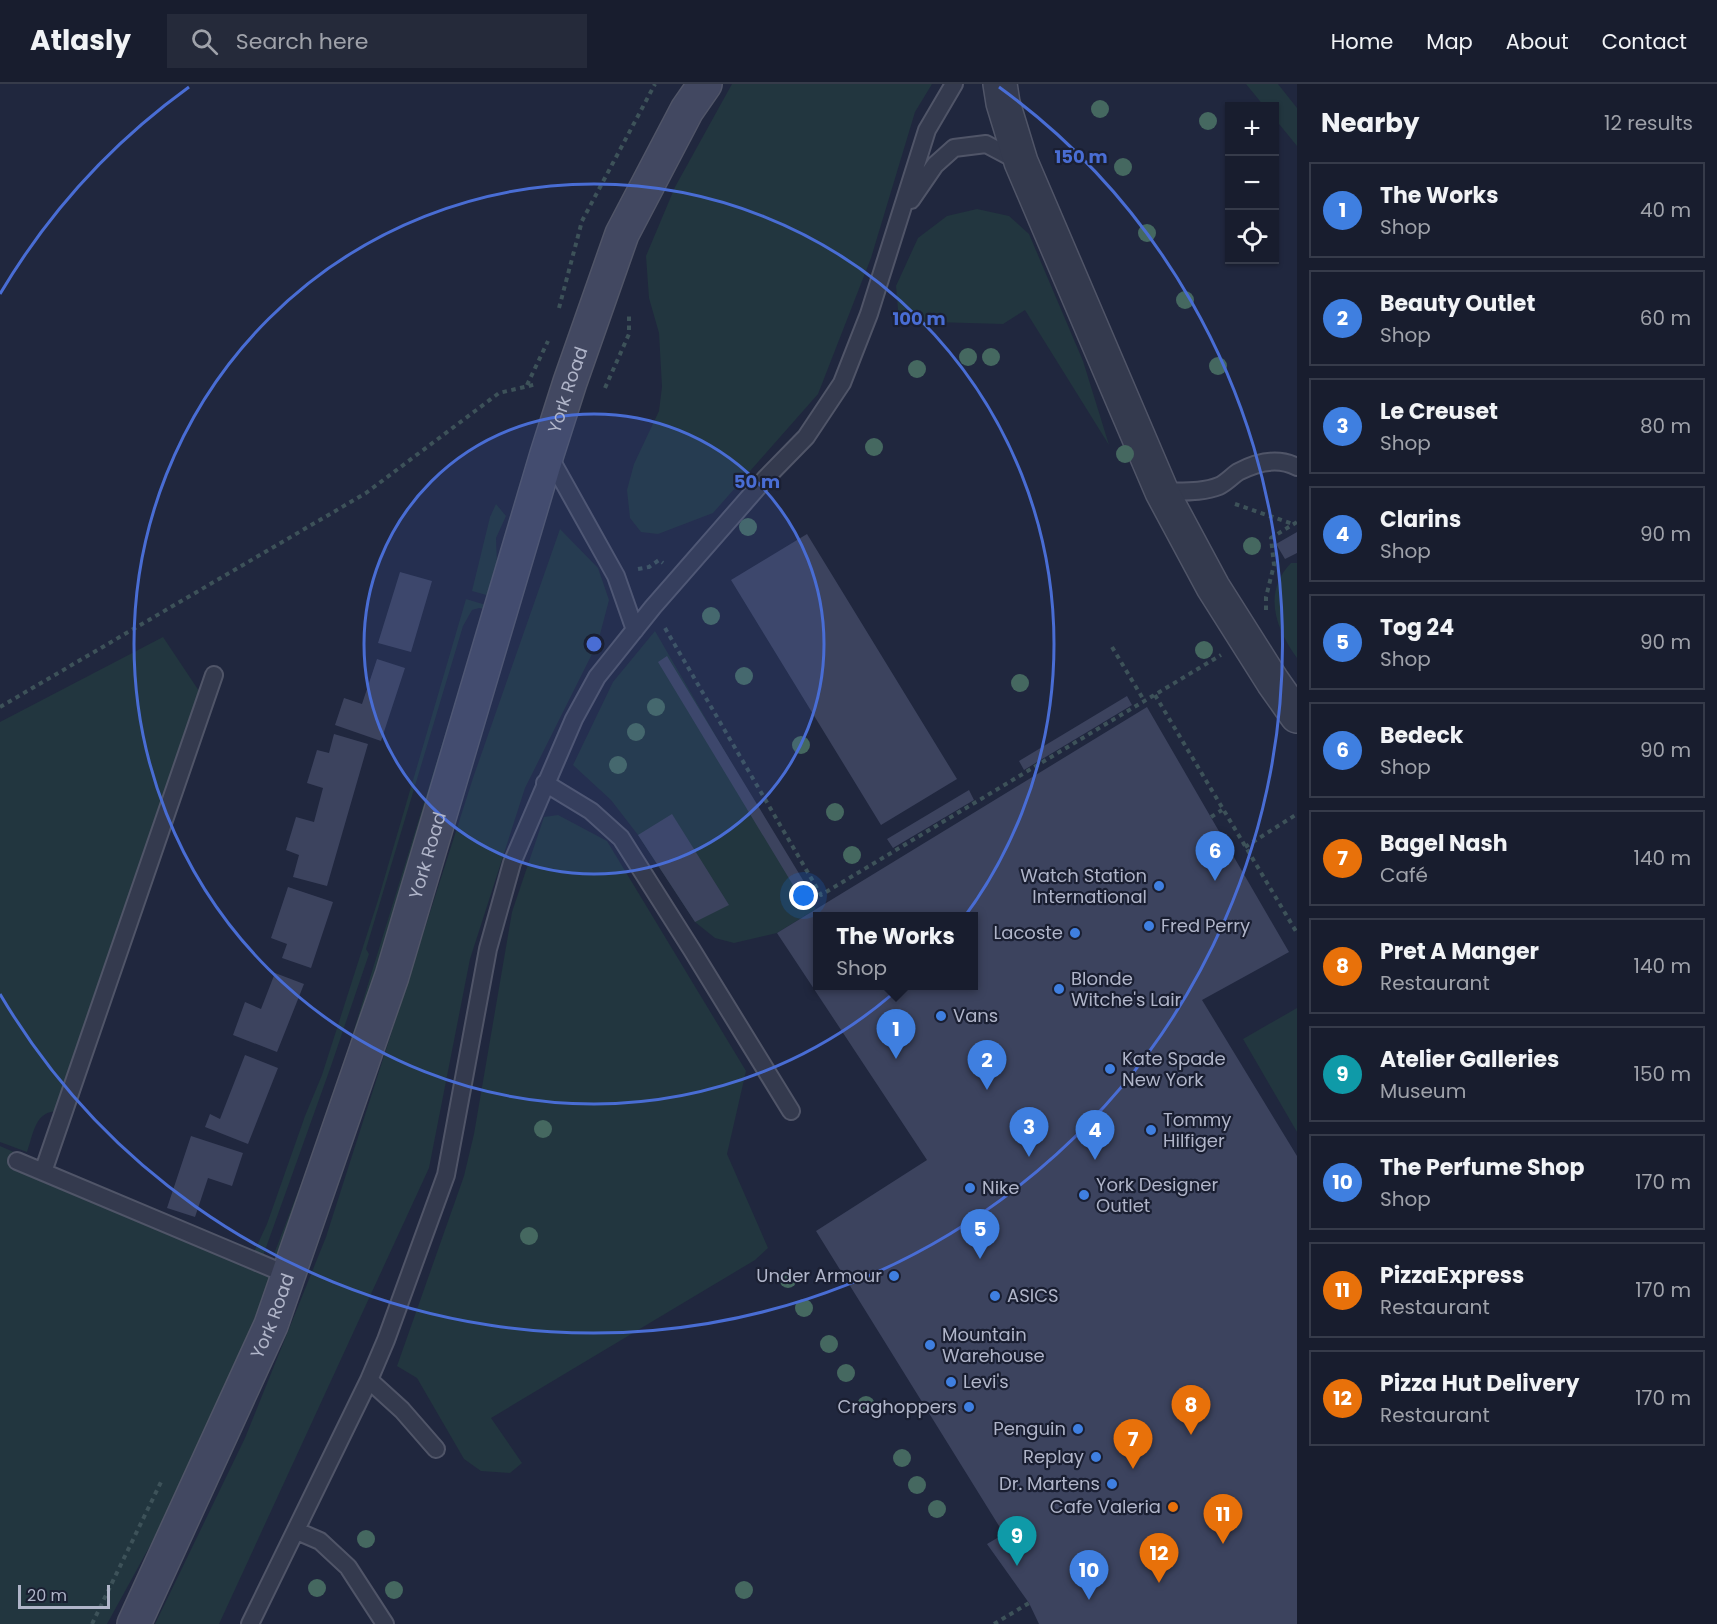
<!DOCTYPE html>
<html lang="en">
<head>
<meta charset="utf-8">
<style>
	:root { --surface:#181d2e; --page:#252a3a; --text:#f1f3f6; --muted:#9fa2aa; --line:#363b4a; --accent:#b45309 }
	body { margin:0; font-family:Poppins,sans-serif; background:var(--page); color:var(--text) }
	.controls { position:absolute; right:18px; top:18px; display:grid; overflow:hidden; border-radius:0px; box-shadow:0 2px 4px #0004 }
	.controls button { width:54px; height:54px; display:grid; place-items:center; padding:0; border:0; border-bottom:2px solid var(--line); background:var(--surface); color:var(--text); font:30px sans-serif }
	.scale { position:absolute; left:18px; bottom:15px; width:92px; box-sizing:border-box; padding-left:6px; border:3px solid #b0b5c9; border-top:0; font-size:16px; line-height:21px; white-space:nowrap; color:#b0b5c9; -webkit-text-stroke:4px #1a1f32; paint-order:stroke }
	.you { position:absolute; left:804px; top:812px; width:21px; height:21px; margin:-15px; border:4px solid #fff; border-radius:50%; background:#1a73e8; box-shadow:0 0 0 9px #1a73e833 }
	.badge { display:grid; place-items:center; width:39px; height:39px; border-radius:50%; background:var(--accent); color:#fff; font-size:20px; font-weight:700 }
	.pin { position:absolute; translate:-50% -50px; filter:drop-shadow(0 2px 3px #0008) }
	.pin::after { content:''; position:absolute; top:32px; width:21px; height:18px; background:inherit; clip-path:polygon(0 0,100% 0,50% 100%) }
	.popup { position:absolute; left:813px; top:828px; width:165px; height:78px; box-sizing:border-box; display:grid; place-content:center; border-radius:0px; background:var(--surface); filter:drop-shadow(0 2px 4px #0005); font-size:20px; white-space:nowrap; color:var(--muted) }
	.popup b { font-size:22px; color:var(--text) }
	.popup::after { content:''; position:absolute; left:50%; top:100%; margin-left:-12px; border:12px solid transparent; border-top-color:var(--surface) }
	.list { margin:0; padding:0; list-style:none }
	h2 { display:flex; justify-content:space-between; align-items:center; height:78px; margin:0; padding:0 24px; font-size:26px }
	h2 small { font-size:20px; font-weight:400; color:var(--muted) }
	.list li { display:grid; grid-template-columns:39px 1fr auto; gap:18px; align-items:center; box-sizing:border-box; height:96px; margin:0 12px 12px; padding:0 12px; border:2px solid var(--line); border-radius:0px }
	.list b { display:block; font-size:22px; white-space:nowrap }
	.list p { margin:0; font-size:20px; white-space:nowrap; color:var(--muted) }
	.list em { font-size:20px; font-style:normal; color:var(--muted) }
	.icon { flex:none; width:33px; height:33px; fill:none; stroke:currentColor; stroke-width:2; stroke-linecap:round; stroke-linejoin:round }
	.map { position:relative; flex:none; width:1297px; height:1540px; overflow:hidden }
	header { display:flex; align-items:center; gap:36px; box-sizing:border-box; height:84px; padding:0 30px; background:var(--surface); border-bottom:2px solid var(--line) }
	header strong { font-size:28px }
	nav { display:flex; gap:33px; margin-inline-start:auto; font-size:21px }
	.search { width:420px; height:54px; background:var(--page); display:flex; align-items:center; gap:15px; box-sizing:border-box; padding:0 21px; border-radius:0px; color:var(--muted); font-size:22px }
	main { display:flex }
	aside { flex:1; background:var(--surface) }
	.map>svg:first-child { display:block }
	.green { fill:#22363f }
	.building { fill:#3c435e; fill-rule:evenodd }
	.lines { fill:none; stroke-linecap:round; stroke-linejoin:round }
	.lane-casing { stroke:#505568; stroke-width:20 }
	.street-casing { stroke:#505568; stroke-width:36 }
	.secondary-casing { stroke:#505568; stroke-width:36 }
	.path { stroke:#3d5259; stroke-width:4; stroke-dasharray:4.5 4.5; stroke-linecap:butt }
	.lane { stroke:#343a4e; stroke-width:16 }
	.street { stroke:#343a4e; stroke-width:33 }
	.secondary { stroke:#424861; stroke-width:33 }
	.tree { fill:#456860 }
	.ring { fill:none; stroke:#496dd4; stroke-width:3 }
	.shop-dot { fill:#3f7fe0; stroke:#1a1f32; stroke-width:2 }
	.food-dot { fill:#e8710a; stroke:#1a1f32; stroke-width:2 }
	.labels { text-anchor:middle; stroke-width:4.5; stroke-linejoin:round; paint-order:stroke }
	.street-label { font-size:18px; fill:#b0b5c9; stroke:#1a1f32 }
	.poi-label { font-size:18px; fill:#b0b5c9; stroke:#1a1f32; text-anchor:start }
	.centre { fill:#496dd4; stroke:#1a1f32; stroke-width:3 }
	.ring-label { font-size:18px; text-anchor:middle; font-weight:bold; fill:#496dd4; stroke:#1a1f32; stroke-width:4.5; stroke-linejoin:round; paint-order:stroke }
</style>
</head>
<body>
<header>
<strong>Atlasly</strong>
<div class="search"><svg class="icon" aria-label="search" viewBox="0 0 24 24"><circle cx="10" cy="10" r="6"/><path d="M15 15l6 6"/></svg>Search here</div>
<nav><a>Home</a><a>Map</a><a>About</a><a>Contact</a></nav>
</header>
<main>
<div class="map">
<svg width="1297" height="1540" viewBox="0 0 1297 1540">
	<rect width="100%" height="100%" fill="#20273e"/>
	<path class="green" d="M 732,0 L 932,0 L 915,28 L 871,174 L 818,310 L 713,429 L 658,450 L 641,448 L 630,434 L 627,406 L 634,380 L 659,327 L 662,303 L 659,249 L 649,214 L 646,172 L 675,103 Z
		M 1246,0 L 1278,0 L 1297,24 L 1297,62 L 1275,35 L 1274,22 L 1264,22 Z
		M 977,125 L 1009,132 L 1029,150 L 1083,277 L 1109,361 L 1025,226 L 1003,240 L 899,237 L 896,202 L 918,154 L 947,132 Z
		M 496,420 L 506,432 L 496,454 L 497,480 L 490,512 L 472,507 L 490,433 Z
		M 560,445 L 598,484 L 609,516 L 598,558 L 525,704 L 470,875 L 429,1084 L 219,1540 L 155,1540 L 245,1354 L 326,1153 L 473,694 Z
		M 1291,479 L 1297,479 L 1297,574 C 1276,545 1262,509 1291,479 Z
		M 466,515 L 496,524 L 496,527 L 479,524 L 472,526 L 463,542 L 366,865 L 369,870 L 331,982 L 263,1172 L 278,1179 L 191,1387 L 107,1540 L 0,1540 L 0,1062 L 64,1090 L 254,1168 L 267,1140 L 305,1032 L 322,991 L 378,816 Z
		M 655,547 L 816,825 L 777,849 L 734,859 L 715,854 L 695,838 L 638,751 L 611,716 L 573,681 L 613,598 Z
		M 479,548 L 362,934 L 281,1173 L 274,1170 L 329,1027 L 472,563 Z
		M 163,553 L 199,607 L 60,1027 C 35,1026 34,1048 27,1068 L 0,1058 L 0,638 Z
		M 558,731 L 607,757 L 746,987 L 727,1070 L 768,1164 L 755,1176 L 491,1334 L 522,1379 L 510,1389 L 481,1387 L 464,1375 L 417,1294 L 397,1282 L 464,1092 L 474,1050 L 512,828 L 544,733 Z
		M 1297,924 L 1297,1048 L 1243,955 Z"/>
	<path class="building" d="M 1297,448 L 1297,469 L 1285,475 L 1276,460 Z
		M 807,450 L 957,695 L 881,741 L 731,496 Z
		M 400,488 L 432,497 L 411,568 L 378,559 Z
		M 667,572 L 809,806 L 799,811 L 658,578 Z
		M 377,575 L 405,584 L 381,657 L 335,641 L 344,614 L 362,620 Z
		M 1127,612 L 1132,621 L 1024,686 L 1019,677 Z
		M 1147,623 L 1289,868 L 1202,916 L 1297,1072 L 1297,1540 L 1039,1540 L 1029,1519 L 987,1460 L 1004,1450 L 816,1147 L 927,1076 L 777,849 ZM 818,832 L 974,832 L 974,902 L 818,902 Z
		M 334,650 L 368,660 L 327,802 L 293,793 L 299,771 L 286,766 L 296,733 L 314,738 L 323,704 L 307,699 L 317,666 L 329,669 Z
		M 969,706 L 974,716 L 893,764 L 887,755 Z
		M 672,730 L 729,821 L 695,838 L 638,751 Z
		M 288,803 L 333,818 L 311,884 L 282,874 L 287,860 L 271,854 Z
		M 275,889 L 304,900 L 277,968 L 233,951 L 245,918 L 261,925 Z
		M 245,971 L 278,984 L 248,1060 L 205,1043 L 210,1030 L 220,1035 Z
		M 191,1052 L 243,1069 L 232,1102 L 208,1094 L 195,1133 L 167,1124 Z"/>
	<g class="lines">
		<g class="lane-casing">
			<path id="lane" d="M 911,116 L 935,81 L 954,64 L 986,60 L 1020,78
				M 549,372 L 616,492 L 635,546
				M 1162,408 C 1180,407 1202,409 1219,402 C 1226,399 1232,392 1238,388 C 1257,378 1278,373 1297,383
				M 545,699 L 591,727 L 621,754 L 692,866 L 791,1027
				M 17,1077 L 288,1191
				M 43,1088 L 214,591
				M 369,1296 L 402,1326 L 436,1365
				M 297,1447 L 320,1457 L 348,1483 L 385,1540
				M 250,1540 L 369,1296 L 386,1256 L 446,1091 L 488,865 L 512,779 L 574,635 L 597,593 L 653,523 L 765,395 L 806,353 L 842,299 L 869,230 L 927,46 L 954,0"/>
		</g>
		<g class="street-casing">
			<path id="street" d="M 1000,0 L 1003,19 L 1021,78 L 1162,408 L 1213,503 L 1273,598 L 1297,632"/>
		</g>
		<g class="secondary-casing">
			<g id="secondary">
				<path id="s1" d="M 134,1540 L 271,1241 L 392,892 L 547,370 L 570,298 L 622,150 L 687,26 L 705,0"/>
			</g>
		</g>
		<path class="path" d="M 559,224 L 582,137 L 655,0
			M 527,301 L 548,257
			M 605,304 L 629,250 L 629,229
			M 1235,420 L 1293,440
			M 638,485 L 649,483 L 659,476 L 663,479
			M 1266,526 L 1266,513 L 1274,481 L 1271,454 L 1297,438
			M 665,544 L 821,811 L 1221,571
			M 1112,563 L 1145,618
			M 1155,611 L 1297,849
			M 0,623 L 366,409 L 499,309 L 537,300
			M 1211,733 L 1222,726
			M 1245,763 L 1297,730
			M 92,1540 L 161,1398
			M 994,1540 L 1029,1519"/>
		<use href="#lane" class="lane"/>
		<use href="#street" class="street"/>
		<use href="#secondary" class="secondary"/>
	</g>
	<g class="tree">
		<circle cx="1100" cy="25" r="9"/>
		<circle cx="1208" cy="37" r="9"/>
		<circle cx="1123" cy="83" r="9"/>
		<circle cx="1147" cy="149" r="9"/>
		<circle cx="1185" cy="216" r="9"/>
		<circle cx="968" cy="273" r="9"/>
		<circle cx="991" cy="273" r="9"/>
		<circle cx="1218" cy="282" r="9"/>
		<circle cx="917" cy="285" r="9"/>
		<circle cx="874" cy="363" r="9"/>
		<circle cx="1125" cy="370" r="9"/>
		<circle cx="748" cy="443" r="9"/>
		<circle cx="1252" cy="462" r="9"/>
		<circle cx="711" cy="532" r="9"/>
		<circle cx="1204" cy="566" r="9"/>
		<circle cx="744" cy="592" r="9"/>
		<circle cx="1020" cy="599" r="9"/>
		<circle cx="656" cy="623" r="9"/>
		<circle cx="636" cy="648" r="9"/>
		<circle cx="801" cy="661" r="9"/>
		<circle cx="618" cy="681" r="9"/>
		<circle cx="835" cy="728" r="9"/>
		<circle cx="852" cy="771" r="9"/>
		<circle cx="543" cy="1045" r="9"/>
		<circle cx="529" cy="1152" r="9"/>
		<circle cx="788" cy="1195" r="9"/>
		<circle cx="804" cy="1224" r="9"/>
		<circle cx="829" cy="1260" r="9"/>
		<circle cx="846" cy="1289" r="9"/>
		<circle cx="866" cy="1321" r="9"/>
		<circle cx="902" cy="1374" r="9"/>
		<circle cx="917" cy="1401" r="9"/>
		<circle cx="937" cy="1425" r="9"/>
		<circle cx="366" cy="1455" r="9"/>
		<circle cx="317" cy="1504" r="9"/>
		<circle cx="394" cy="1506" r="9"/>
		<circle cx="744" cy="1506" r="9"/>
	</g>
	<circle cx="594" cy="560" r="230" fill="#496dd4" fill-opacity=".12"/>
	<g class="ring">
		<circle cx="594" cy="560" r="230"/>
		<circle cx="594" cy="560" r="460"/>
		<path d="M0 210A689 689 0 0 1 189 3M999 3A689 689 0 1 1 0 910"/>
	</g>
	<g class="shop-dot">
		<circle cx="1159" cy="802" r="6"/>
		<circle cx="1149" cy="842" r="6"/>
		<circle cx="1075" cy="849" r="6"/>
		<circle cx="1059" cy="905" r="6"/>
		<circle cx="941" cy="932" r="6"/>
		<circle cx="1110" cy="985" r="6"/>
		<circle cx="1151" cy="1046" r="6"/>
		<circle cx="970" cy="1104" r="6"/>
		<circle cx="1084" cy="1111" r="6"/>
		<circle cx="894" cy="1192" r="6"/>
		<circle cx="995" cy="1212" r="6"/>
		<circle cx="930" cy="1261" r="6"/>
		<circle cx="951" cy="1298" r="6"/>
		<circle cx="969" cy="1323" r="6"/>
		<circle cx="1078" cy="1345" r="6"/>
		<circle cx="1096" cy="1373" r="6"/>
		<circle cx="1112" cy="1400" r="6"/>
	</g>
	<circle class="food-dot" cx="1173" cy="1423" r="6"/>
	<g class="labels">
		<g class="street-label">
			<text dy="6" stroke="none"><textPath href="#s1" startOffset="1310">York Road</textPath></text>
			<text dy="6" stroke="none"><textPath href="#s1" startOffset="824">York Road</textPath></text>
			<text dy="6" stroke="none"><textPath href="#s1" startOffset="338">York Road</textPath></text>
		</g>
		<g class="poi-label">
			<text x="1147" y="798" text-anchor="end">Watch Station<tspan x="1147" dy="21">International</tspan></text>
			<text x="1161" y="848">Fred Perry</text>
			<text x="1063" y="855" text-anchor="end">Lacoste</text>
			<text x="1071" y="901">Blonde<tspan x="1071" dy="21">Witche's Lair</tspan></text>
			<text x="953" y="938">Vans</text>
			<text x="1122" y="981">Kate Spade<tspan x="1122" dy="21">New York</tspan></text>
			<text x="1163" y="1042">Tommy<tspan x="1163" dy="21">Hilfiger</tspan></text>
			<text x="1096" y="1107">York Designer<tspan x="1096" dy="21">Outlet</tspan></text>
			<text x="982" y="1110">Nike</text>
			<text x="882" y="1198" text-anchor="end">Under Armour</text>
			<text x="1007" y="1218">ASICS</text>
			<text x="942" y="1257">Mountain<tspan x="942" dy="21">Warehouse</tspan></text>
			<text x="963" y="1304">Levi's</text>
			<text x="957" y="1329" text-anchor="end">Craghoppers</text>
			<text x="1066" y="1351" text-anchor="end">Penguin</text>
			<text x="1084" y="1379" text-anchor="end">Replay</text>
			<text x="1100" y="1406" text-anchor="end">Dr. Martens</text>
			<text x="1161" y="1429" text-anchor="end">Cafe Valeria</text>
		</g>
	</g>
	<circle cx="594" cy="560" r="9" class="centre"/>
	<g class="ring-label">
		<text x="1081" y="79">150 m</text>
		<text x="919" y="241">100 m</text>
		<text x="757" y="404">50 m</text>
	</g>
</svg>
<div class="controls">
<button>+</button>
<button>−</button>
<button><svg class="icon" aria-label="locate" viewBox="0 0 24 24"><circle cx="12" cy="12" r="6"/><path d="M12 2v4M12 18v4M2 12h4M18 12h4"/></svg></button>
</div>
<div class="scale">20 m</div>
<div class="you"></div>
<div class="pin badge" style="left:896px;top:975px;background:#3f7fe0">1</div>
<div class="popup"><b>The Works</b>Shop</div>
<div class="pin badge" style="left:987px;top:1006px;background:#3f7fe0">2</div>
<div class="pin badge" style="left:1029px;top:1073px;background:#3f7fe0">3</div>
<div class="pin badge" style="left:1095px;top:1076px;background:#3f7fe0">4</div>
<div class="pin badge" style="left:980px;top:1175px;background:#3f7fe0">5</div>
<div class="pin badge" style="left:1215px;top:797px;background:#3f7fe0">6</div>
<div class="pin badge" style="left:1133px;top:1385px;background:#e8710a">7</div>
<div class="pin badge" style="left:1191px;top:1351px;background:#e8710a">8</div>
<div class="pin badge" style="left:1017px;top:1482px;background:#0f9aa8">9</div>
<div class="pin badge" style="left:1089px;top:1516px;background:#3f7fe0">10</div>
<div class="pin badge" style="left:1223px;top:1460px;background:#e8710a">11</div>
<div class="pin badge" style="left:1159px;top:1499px;background:#e8710a">12</div>
</div>
<aside>
<h2>Nearby<small>12 results</small></h2>
<ul class="list">
<li><span class="badge" style="background:#3f7fe0">1</span><div><b>The Works</b><p>Shop</p></div><em>40 m</em></li>
<li><span class="badge" style="background:#3f7fe0">2</span><div><b>Beauty Outlet</b><p>Shop</p></div><em>60 m</em></li>
<li><span class="badge" style="background:#3f7fe0">3</span><div><b>Le Creuset</b><p>Shop</p></div><em>80 m</em></li>
<li><span class="badge" style="background:#3f7fe0">4</span><div><b>Clarins</b><p>Shop</p></div><em>90 m</em></li>
<li><span class="badge" style="background:#3f7fe0">5</span><div><b>Tog 24</b><p>Shop</p></div><em>90 m</em></li>
<li><span class="badge" style="background:#3f7fe0">6</span><div><b>Bedeck</b><p>Shop</p></div><em>90 m</em></li>
<li><span class="badge" style="background:#e8710a">7</span><div><b>Bagel Nash</b><p>Café</p></div><em>140 m</em></li>
<li><span class="badge" style="background:#e8710a">8</span><div><b>Pret A Manger</b><p>Restaurant</p></div><em>140 m</em></li>
<li><span class="badge" style="background:#0f9aa8">9</span><div><b>Atelier Galleries</b><p>Museum</p></div><em>150 m</em></li>
<li><span class="badge" style="background:#3f7fe0">10</span><div><b>The Perfume Shop</b><p>Shop</p></div><em>170 m</em></li>
<li><span class="badge" style="background:#e8710a">11</span><div><b>PizzaExpress</b><p>Restaurant</p></div><em>170 m</em></li>
<li><span class="badge" style="background:#e8710a">12</span><div><b>Pizza Hut Delivery</b><p>Restaurant</p></div><em>170 m</em></li>
</ul>
</aside>
</main>
</body>
</html>
